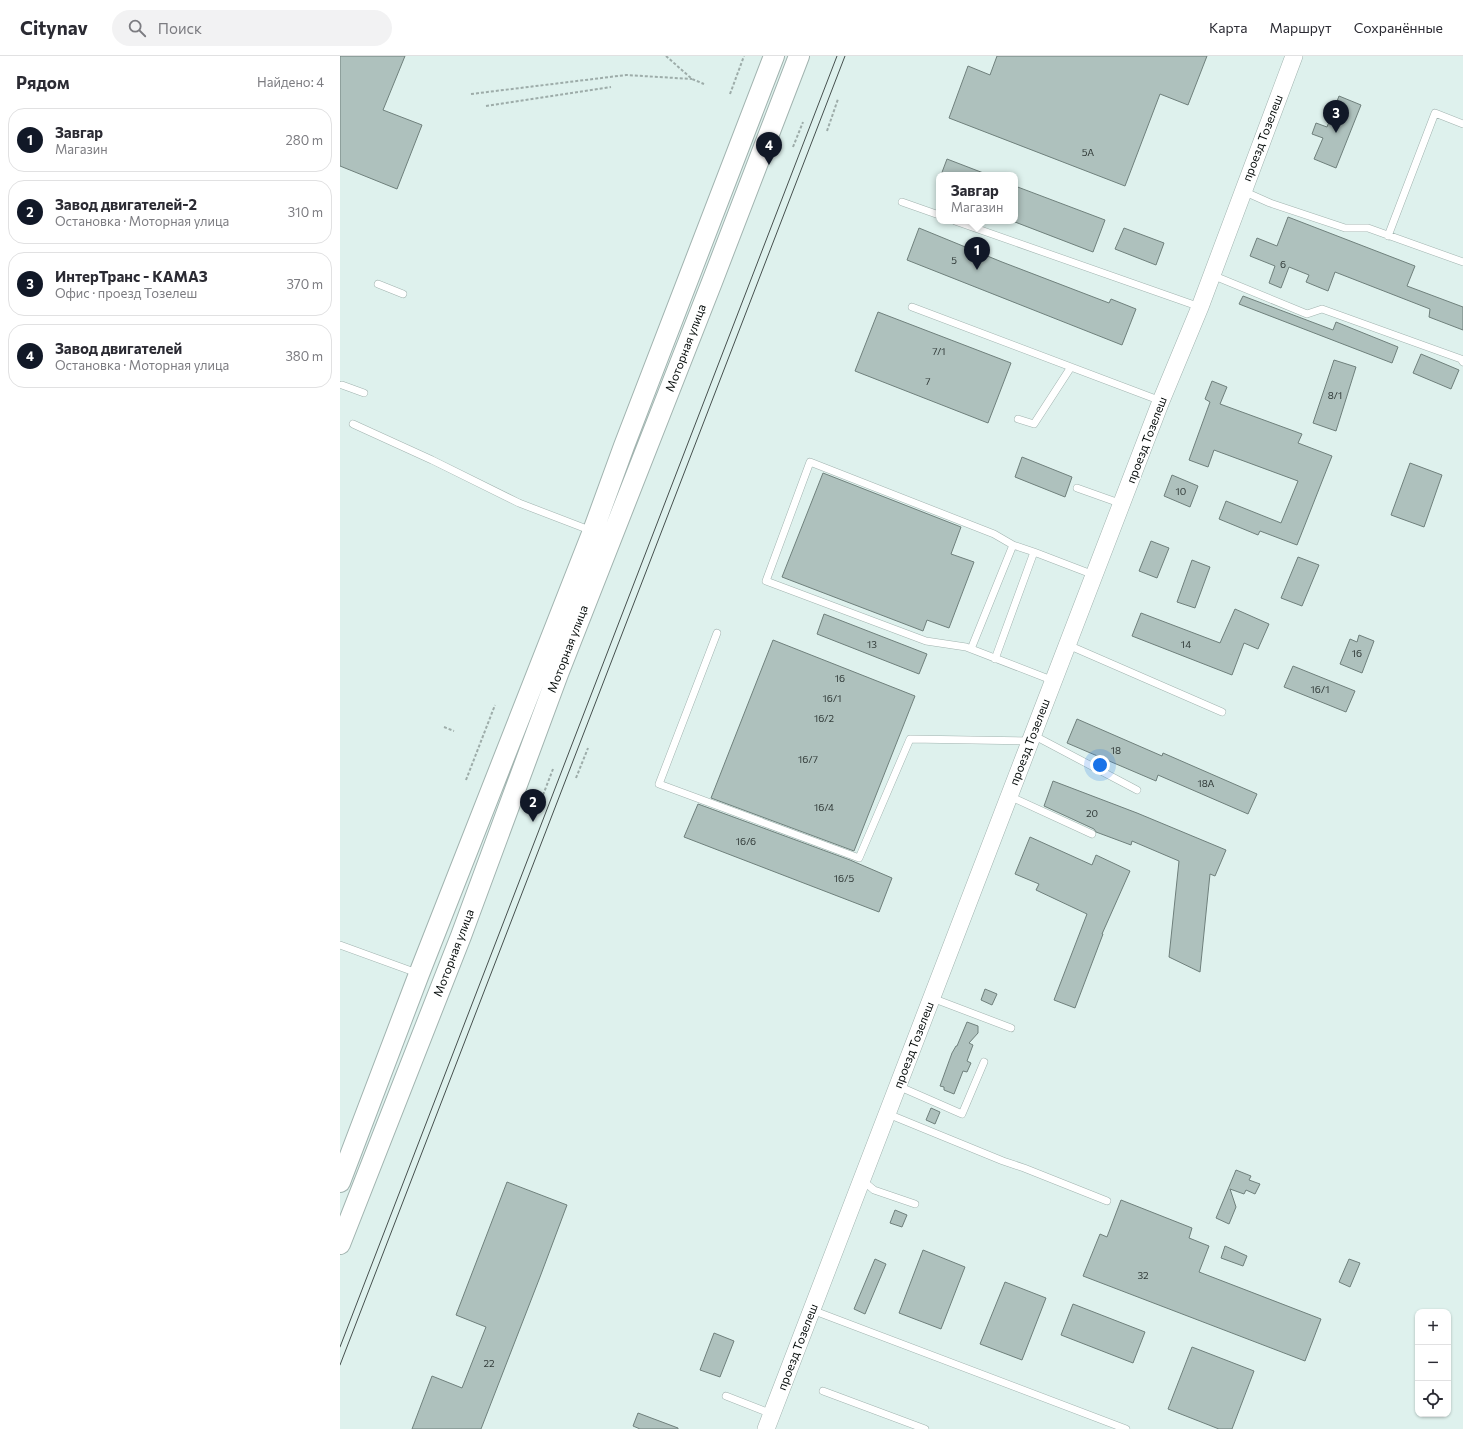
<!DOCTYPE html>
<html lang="ru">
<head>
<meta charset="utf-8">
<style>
	:root { --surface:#fff; --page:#f2f2f3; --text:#2b2b33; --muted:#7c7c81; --line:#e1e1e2; --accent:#111827 }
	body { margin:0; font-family:Commissioner,sans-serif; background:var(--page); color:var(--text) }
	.controls { position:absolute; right:12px; bottom:12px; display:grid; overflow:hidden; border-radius:8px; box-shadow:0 1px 3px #0004 }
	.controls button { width:36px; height:36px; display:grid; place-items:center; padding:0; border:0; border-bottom:1px solid var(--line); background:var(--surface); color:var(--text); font:20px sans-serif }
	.you { position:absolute; left:760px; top:709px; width:14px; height:14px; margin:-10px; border:3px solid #fff; border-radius:50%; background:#1a73e8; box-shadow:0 0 0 6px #1a73e833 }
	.badge { display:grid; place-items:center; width:26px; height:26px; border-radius:50%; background:var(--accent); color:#fff; font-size:13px; font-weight:700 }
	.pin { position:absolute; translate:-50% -33px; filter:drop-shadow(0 1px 2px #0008) }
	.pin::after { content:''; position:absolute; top:21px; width:14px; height:12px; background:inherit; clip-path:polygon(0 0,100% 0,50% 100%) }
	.popup { position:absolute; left:596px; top:116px; width:82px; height:52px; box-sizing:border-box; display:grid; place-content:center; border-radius:8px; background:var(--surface); filter:drop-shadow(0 1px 3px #0005); font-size:13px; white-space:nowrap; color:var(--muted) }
	.popup b { font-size:15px; color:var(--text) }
	.popup::after { content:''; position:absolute; left:50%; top:100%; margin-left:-8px; border:8px solid transparent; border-top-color:var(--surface) }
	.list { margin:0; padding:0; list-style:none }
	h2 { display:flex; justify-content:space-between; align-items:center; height:52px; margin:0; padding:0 16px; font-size:17px }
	h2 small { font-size:13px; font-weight:400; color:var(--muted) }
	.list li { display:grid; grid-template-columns:26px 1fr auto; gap:12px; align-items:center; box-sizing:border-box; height:64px; margin:0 8px 8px; padding:0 8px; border:1px solid var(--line); border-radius:16px }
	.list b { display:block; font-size:15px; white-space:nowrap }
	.list p { margin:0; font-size:13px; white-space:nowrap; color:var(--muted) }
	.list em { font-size:13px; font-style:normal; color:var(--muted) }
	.icon { flex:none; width:22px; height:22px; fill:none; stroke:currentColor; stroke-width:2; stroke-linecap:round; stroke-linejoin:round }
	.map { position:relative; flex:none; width:1123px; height:1373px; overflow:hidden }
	header { display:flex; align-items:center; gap:24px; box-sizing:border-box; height:56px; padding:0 20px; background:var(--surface); border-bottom:1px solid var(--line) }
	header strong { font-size:19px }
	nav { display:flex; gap:22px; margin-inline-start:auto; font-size:14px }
	.search { width:280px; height:36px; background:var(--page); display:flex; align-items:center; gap:10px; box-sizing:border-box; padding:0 14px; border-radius:22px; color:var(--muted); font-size:15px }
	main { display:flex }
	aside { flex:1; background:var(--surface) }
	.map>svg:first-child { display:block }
	.building { fill:#aec1bd; stroke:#6f807c }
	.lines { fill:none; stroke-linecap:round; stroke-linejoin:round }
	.service-casing { stroke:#a1b3af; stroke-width:8 }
	.tertiary-casing { stroke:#a1b3af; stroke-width:18 }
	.secondary-casing { stroke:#a1b3af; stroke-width:22 }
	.path { stroke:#9daca9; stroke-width:2; stroke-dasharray:3 2; stroke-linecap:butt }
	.service { stroke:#fff; stroke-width:7 }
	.tertiary { stroke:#fff; stroke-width:17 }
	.secondary { stroke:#fff; stroke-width:20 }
	.tram { stroke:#46504e; stroke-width:1 }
	.labels { text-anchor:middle; stroke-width:3; stroke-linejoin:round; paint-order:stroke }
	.number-label { font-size:10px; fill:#313a38 }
	.street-label { font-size:12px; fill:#070d0c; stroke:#fff }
</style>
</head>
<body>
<header>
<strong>Citynav</strong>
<div class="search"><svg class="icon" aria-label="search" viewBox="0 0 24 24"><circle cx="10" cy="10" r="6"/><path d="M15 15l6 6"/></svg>Поиск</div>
<nav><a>Карта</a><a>Маршрут</a><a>Сохранённые</a></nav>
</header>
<main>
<aside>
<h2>Рядом<small>Найдено: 4</small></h2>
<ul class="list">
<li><span class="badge">1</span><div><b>Завгар</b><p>Магазин</p></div><em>280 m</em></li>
<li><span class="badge">2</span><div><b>Завод двигателей-2</b><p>Остановка · Моторная улица</p></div><em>310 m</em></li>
<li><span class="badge">3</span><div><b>ИнтерТранс - КАМАЗ</b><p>Офис · проезд Тозелеш</p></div><em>370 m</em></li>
<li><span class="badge">4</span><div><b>Завод двигателей</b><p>Остановка · Моторная улица</p></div><em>380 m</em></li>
</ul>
</aside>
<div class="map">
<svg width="1123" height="1373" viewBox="0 0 1123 1373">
	<rect width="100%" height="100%" fill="#def1ed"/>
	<path class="building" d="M 0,0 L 65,0 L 43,54 L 82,69 L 57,133 L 0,110 Z
		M 657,0 L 867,0 L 848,49 L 820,38 L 785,130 L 609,62 L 628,10 L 650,19 Z
		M 999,40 L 1021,49 L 996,112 L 974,103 L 983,82 L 972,78 L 976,67 L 987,71 Z
		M 607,103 L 646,118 L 646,119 L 601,119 Z
		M 675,130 L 765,164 L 753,196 L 675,166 Z
		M 948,161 L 1075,210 L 1067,230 L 1123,251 L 1123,274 L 1089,261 L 1090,253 L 995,216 L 988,235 L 966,226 L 969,219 L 949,211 L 941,232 L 929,227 L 935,210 L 910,200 L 917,182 L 937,190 Z
		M 579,172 L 662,206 L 769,247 L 771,243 L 796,253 L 782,289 L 567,204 Z
		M 784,172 L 824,187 L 816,209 L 775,193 Z
		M 903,240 L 993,274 L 996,266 L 1058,291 L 1052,307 L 899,248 Z
		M 538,256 L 671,307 L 648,367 L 515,315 Z
		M 1081,298 L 1119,314 L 1111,333 L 1073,317 Z
		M 994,304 L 1016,311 L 996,375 L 973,367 Z
		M 872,325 L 887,331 L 880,348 L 962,378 L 958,387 L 992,400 L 957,489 L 920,475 L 918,479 L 879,463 L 886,445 L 941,467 L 958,425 L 874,394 L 868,411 L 849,404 L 870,346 L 865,343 Z
		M 682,401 L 732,421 L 725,441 L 675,421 Z
		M 1070,407 L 1102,419 L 1084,471 L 1051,459 Z
		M 483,417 L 621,471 L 611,498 L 634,506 L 609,572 L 587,564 L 583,575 L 442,521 Z
		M 832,419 L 858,430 L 850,451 L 824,440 Z
		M 811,485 L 829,492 L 817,522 L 799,515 Z
		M 958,501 L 979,509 L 962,550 L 941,542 Z
		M 852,504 L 870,511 L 855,552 L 837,546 Z
		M 895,553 L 929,568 L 918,593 L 904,587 L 892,619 L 792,580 L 801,557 L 880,587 Z
		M 484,558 L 587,598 L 579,618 L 477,578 Z
		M 1019,579 L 1034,585 L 1022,617 L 1000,608 L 1010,583 L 1017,586 Z
		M 433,584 L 575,640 L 514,795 L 371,742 Z
		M 953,610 L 1015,635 L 1006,656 L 944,631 Z
		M 737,663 L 822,700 L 823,697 L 917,738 L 908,758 L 818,719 L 816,725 L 727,687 Z
		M 713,725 L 797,757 L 886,794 L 875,820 L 870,818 L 860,916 L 829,901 L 839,805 L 792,785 L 791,789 L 756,776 L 754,773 L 704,750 Z
		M 358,748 L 510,804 L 552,822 L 539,856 L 344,781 Z
		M 690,781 L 752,809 L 756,799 L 790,815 L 762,878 L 763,878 L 735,952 L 714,944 L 747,858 L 696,834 L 699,828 L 675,818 Z
		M 645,933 L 657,938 L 652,949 L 641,944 Z
		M 627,966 L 638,970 L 638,977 L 629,987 L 633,989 L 627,1005 L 631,1007 L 627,1016 L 623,1015 L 614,1038 L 604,1034 L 604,1031 L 600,1030 L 612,997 L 616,990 L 617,990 Z
		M 591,1052 L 600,1056 L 595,1068 L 586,1064 Z
		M 896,1114 L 911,1120 L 909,1124 L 920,1128 L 915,1138 L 906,1134 L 904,1138 L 890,1133 L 896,1151 L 889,1168 L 876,1162 Z
		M 167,1126 L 227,1149 L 200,1221 L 141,1373 L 72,1373 L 92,1320 L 122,1332 L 146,1271 L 116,1259 Z
		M 781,1144 L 852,1172 L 849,1182 L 869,1190 L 859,1216 L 981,1263 L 965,1305 L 743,1220 L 760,1178 L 767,1181 Z
		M 555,1154 L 567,1159 L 562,1171 L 550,1167 Z
		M 885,1190 L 907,1200 L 903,1210 L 881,1202 Z
		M 583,1194 L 625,1211 L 601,1273 L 559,1257 Z
		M 535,1203 L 546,1208 L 525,1258 L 514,1253 Z
		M 1009,1203 L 1020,1207 L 1010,1231 L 999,1226 Z
		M 665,1226 L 706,1242 L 682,1304 L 640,1288 Z
		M 733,1248 L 805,1276 L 793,1307 L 721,1279 Z
		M 374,1277 L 394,1285 L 380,1321 L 360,1314 Z
		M 852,1291 L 914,1315 L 892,1373 L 879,1373 L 828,1353 Z
		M 298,1357 L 338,1372 L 338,1373 L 300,1373 L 293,1370 Z"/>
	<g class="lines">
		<g class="service-casing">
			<path id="service" d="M 903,135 L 930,147 L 1005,172 L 1028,172 L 1123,206
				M 562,146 L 599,159
				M 615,165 L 860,251
				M 1048,180 L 1095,57 L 1123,68
				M 872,219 L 967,258 L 982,253 L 1121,303 L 1123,306
				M 38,228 L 63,238
				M 572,251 L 821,345
				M 2,329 L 24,337
				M 678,363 L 694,368 L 731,311
				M 13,368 L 92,404 L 179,447 L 252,475
				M 737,432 L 782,448
				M 377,577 L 319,728 L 519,802 L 570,683 L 691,685
				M 728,589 L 882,656
				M 631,593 L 673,489
				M 655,603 L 694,496
				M 714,625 L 626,591 L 586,585 L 426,525 L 470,406 L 654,478 L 673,489 L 694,496 L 754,519
				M 693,679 L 797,734
				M 669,740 L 752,778
				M 0,889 L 77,917
				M 592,942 L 671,972
				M 558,1030 L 622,1058 L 644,1006
				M 548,1058 L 663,1105 L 684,1112 L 767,1145
				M 522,1124 L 534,1134 L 575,1148
				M 472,1254 L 786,1373
				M 483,1335 L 585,1373
				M 386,1340 L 432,1358"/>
		</g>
		<g class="tertiary-casing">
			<path id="tertiary" d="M 426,1373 L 821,345 L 860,251 L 954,0"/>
		</g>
		<g class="secondary-casing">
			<path id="secondary" d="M 0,1126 L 79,918 L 253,475 L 284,390 L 434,0
				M 0,1188 L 121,880 L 218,618 L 372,226 L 459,0"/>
		</g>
		<path class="path" d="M 326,0 L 352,23 L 364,28
			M 131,38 L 286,19 L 352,23
			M 390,38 L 404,0
			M 146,50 L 271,31
			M 487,75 L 498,43
			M 453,91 L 463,66
			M 104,671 L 114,675
			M 236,722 L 248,692
			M 126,724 L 155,649
			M 203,739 L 213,713"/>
		<use href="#service" class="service"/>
		<use href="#tertiary" class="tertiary"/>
		<use href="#secondary" class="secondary"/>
		<path class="tram" d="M 0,1291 L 497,0
			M 0,1309 L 505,0"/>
	</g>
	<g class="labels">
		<g class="number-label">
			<text x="748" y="100">5А</text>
			<text x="614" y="208">5</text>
			<text x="943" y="212">6</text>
			<text x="599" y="299">7/1</text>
			<text x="588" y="329">7</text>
			<text x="995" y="343">8/1</text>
			<text x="841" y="439">10</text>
			<text x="532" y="592">13</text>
			<text x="846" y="592">14</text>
			<text x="1017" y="601">16</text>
			<text x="500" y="626">16</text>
			<text x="980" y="637">16/1</text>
			<text x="492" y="646">16/1</text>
			<text x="484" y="666">16/2</text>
			<text x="776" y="698">18</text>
			<text x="468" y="707">16/7</text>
			<text x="866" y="731">18А</text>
			<text x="484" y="755">16/4</text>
			<text x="752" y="761">20</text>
			<text x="406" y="789">16/6</text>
			<text x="504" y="826">16/5</text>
			<text x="803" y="1223">32</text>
			<text x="149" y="1311">22</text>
		</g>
		<g class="street-label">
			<text transform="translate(923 82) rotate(-69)" y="4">проезд Тозелеш</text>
			<text transform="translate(346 292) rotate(-69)" y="4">Моторная улица</text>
			<text transform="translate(807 384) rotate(-69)" y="4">проезд Тозелеш</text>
			<text transform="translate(228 593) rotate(-69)" y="4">Моторная улица</text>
			<text transform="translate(690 686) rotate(-69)" y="4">проезд Тозелеш</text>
			<text transform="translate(114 897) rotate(-69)" y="4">Моторная улица</text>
			<text transform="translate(574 989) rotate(-69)" y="4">проезд Тозелеш</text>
			<text transform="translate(458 1291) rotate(-69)" y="4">проезд Тозелеш</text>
		</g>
	</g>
</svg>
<div class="controls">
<button>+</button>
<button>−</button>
<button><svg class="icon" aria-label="locate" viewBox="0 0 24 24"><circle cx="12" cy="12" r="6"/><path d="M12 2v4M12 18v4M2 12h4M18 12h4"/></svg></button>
</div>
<div class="you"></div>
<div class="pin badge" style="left:637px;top:214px">1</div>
<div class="popup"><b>Завгар</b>Магазин</div>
<div class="pin badge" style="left:193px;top:766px">2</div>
<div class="pin badge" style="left:996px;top:77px">3</div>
<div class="pin badge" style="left:429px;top:109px">4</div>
</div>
</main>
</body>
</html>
